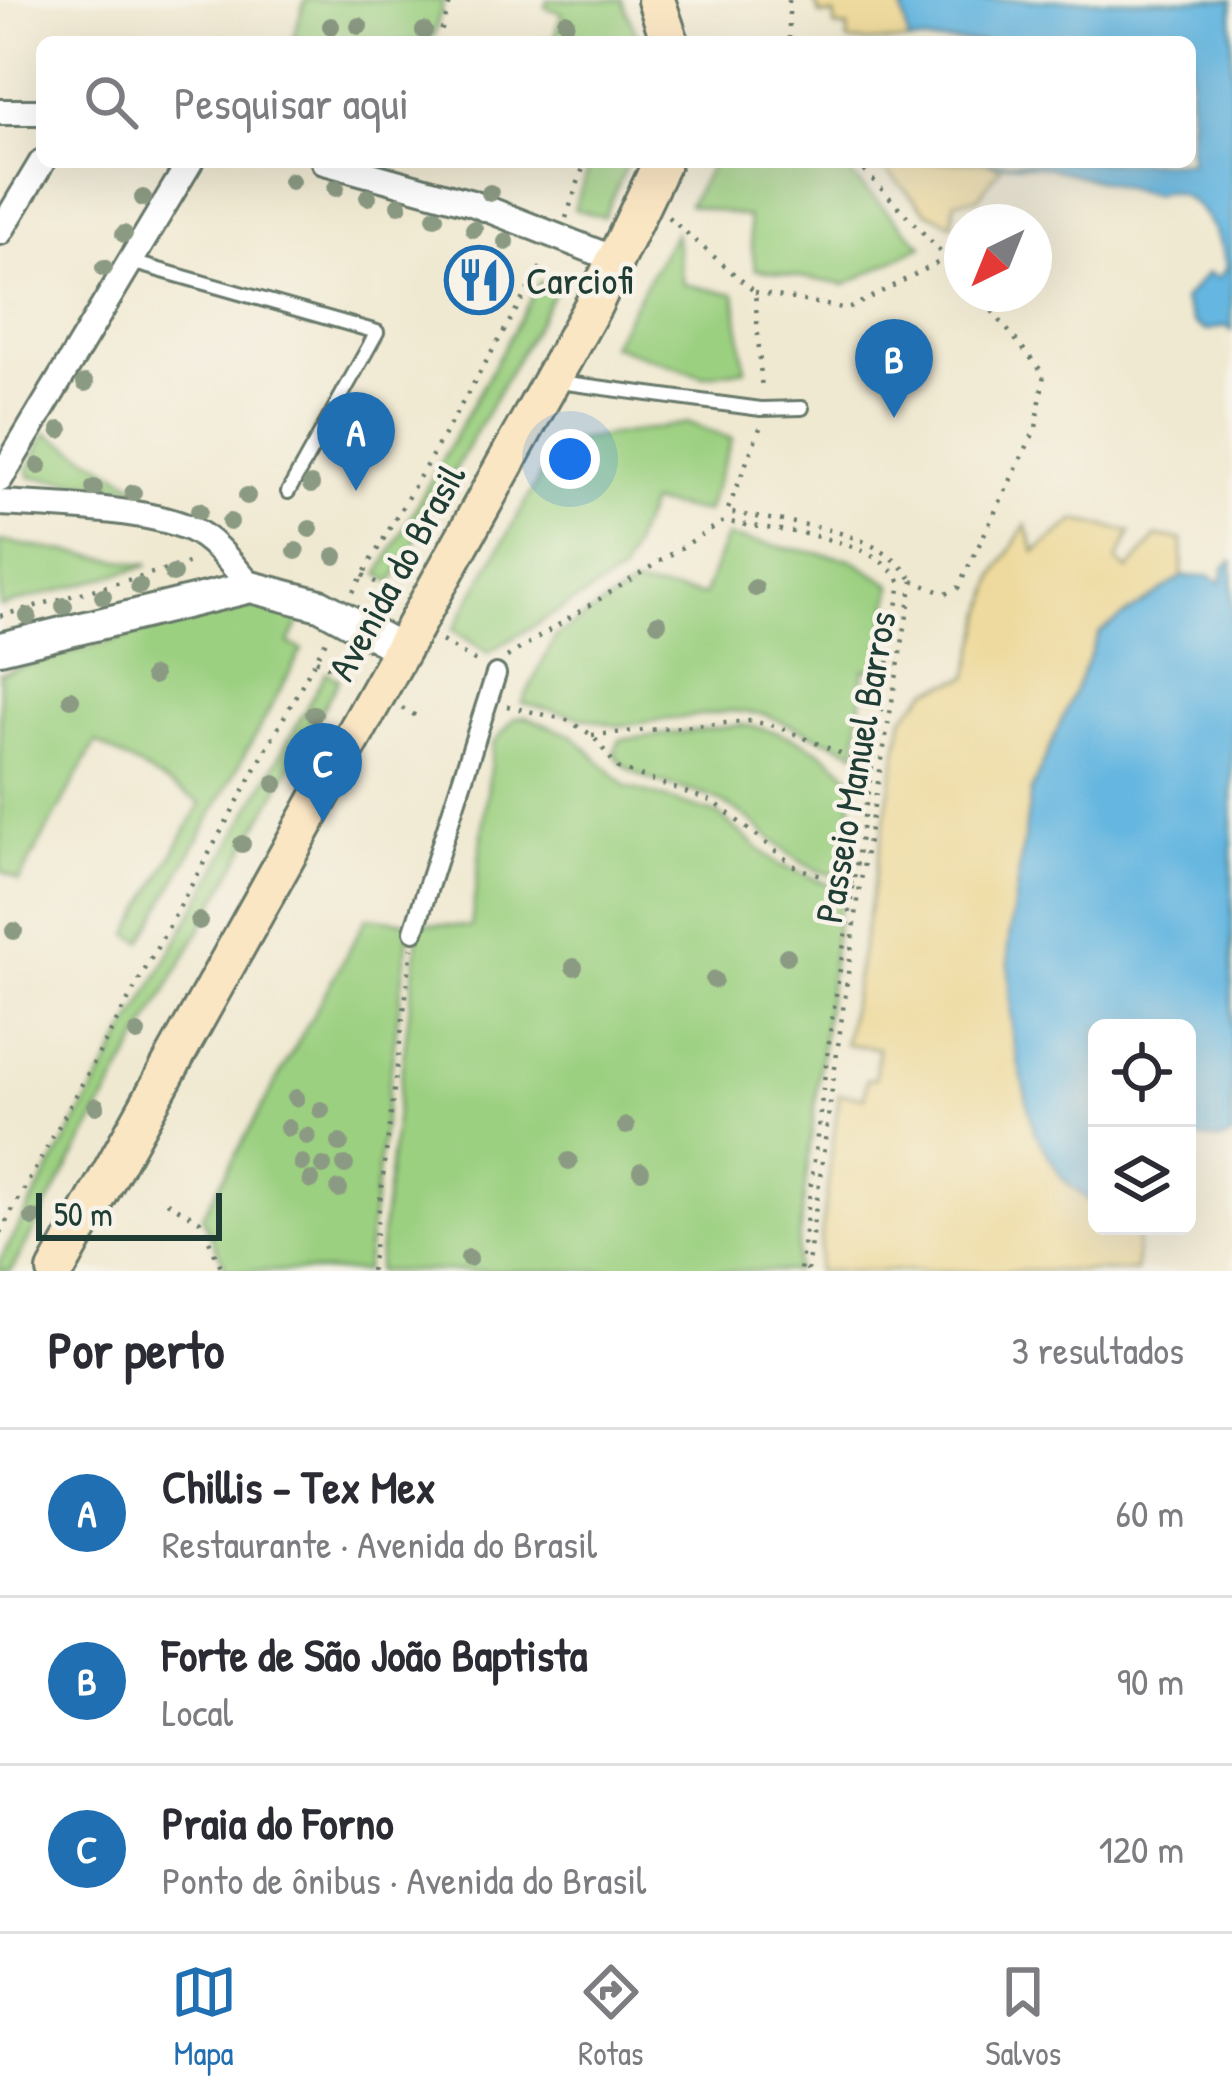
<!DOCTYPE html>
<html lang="pt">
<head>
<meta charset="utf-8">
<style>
	:root { --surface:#fff; --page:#f2f2f3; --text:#2b2b33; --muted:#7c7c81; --line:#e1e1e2; --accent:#1f6fb2 }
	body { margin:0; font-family:"Patrick Hand",sans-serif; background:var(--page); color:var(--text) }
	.controls { position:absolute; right:36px; bottom:36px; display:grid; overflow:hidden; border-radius:18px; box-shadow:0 12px 48px #0002 }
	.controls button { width:108px; height:108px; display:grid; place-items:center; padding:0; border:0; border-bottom:3px solid var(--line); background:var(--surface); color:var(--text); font:60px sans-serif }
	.compass { position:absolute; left:944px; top:204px; width:108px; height:108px; border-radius:50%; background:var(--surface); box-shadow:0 12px 48px #0002; rotate:223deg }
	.scale { position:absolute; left:36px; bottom:30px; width:186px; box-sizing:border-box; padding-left:12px; border:6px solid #1f3d34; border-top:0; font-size:33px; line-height:42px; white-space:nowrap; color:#1f3d34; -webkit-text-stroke:9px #f7f3e8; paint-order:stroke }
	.you { position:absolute; left:570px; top:459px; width:42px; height:42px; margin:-30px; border:9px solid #fff; border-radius:50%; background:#1a73e8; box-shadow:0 0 0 18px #1a73e833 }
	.badge { display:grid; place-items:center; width:78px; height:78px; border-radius:50%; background:var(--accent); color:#fff; font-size:39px; font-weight:700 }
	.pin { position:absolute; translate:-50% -99px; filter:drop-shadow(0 3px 6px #0008) }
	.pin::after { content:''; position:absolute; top:63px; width:42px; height:36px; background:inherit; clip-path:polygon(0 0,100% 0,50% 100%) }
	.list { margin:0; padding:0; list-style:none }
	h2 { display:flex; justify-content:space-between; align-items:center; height:156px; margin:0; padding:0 48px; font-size:51px }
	h2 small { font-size:39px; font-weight:400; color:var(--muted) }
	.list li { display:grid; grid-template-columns:78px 1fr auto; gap:36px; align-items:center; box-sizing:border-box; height:168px; padding:0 48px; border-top:3px solid var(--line) }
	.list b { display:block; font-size:45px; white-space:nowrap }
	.list p { margin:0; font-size:39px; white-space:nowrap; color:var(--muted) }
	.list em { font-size:39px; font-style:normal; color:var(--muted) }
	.icon { flex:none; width:66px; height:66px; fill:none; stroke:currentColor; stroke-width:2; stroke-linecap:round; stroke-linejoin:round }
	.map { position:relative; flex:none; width:1232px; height:1271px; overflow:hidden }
	.search { position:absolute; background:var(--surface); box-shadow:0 12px 48px #0002; left:36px; right:36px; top:36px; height:132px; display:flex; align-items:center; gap:30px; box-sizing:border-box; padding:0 42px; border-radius:18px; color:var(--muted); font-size:45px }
	.sheet { height:660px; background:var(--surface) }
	nav { display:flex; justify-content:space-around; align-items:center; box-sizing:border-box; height:168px; border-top:3px solid var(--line); background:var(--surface); font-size:33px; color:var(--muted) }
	nav a { display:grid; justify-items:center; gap:6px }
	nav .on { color:var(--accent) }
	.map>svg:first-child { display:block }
	.green { fill:#9cd081; stroke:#5e865a; stroke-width:3 }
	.sand { fill:#eeda9e; stroke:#868c69; stroke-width:3 }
	.water { fill:#65b6e0; stroke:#427a8a; stroke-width:3 }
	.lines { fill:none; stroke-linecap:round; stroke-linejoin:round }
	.service-casing { stroke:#68796b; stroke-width:18 }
	.pedestrian-casing { stroke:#68796b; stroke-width:24 }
	.minor-casing { stroke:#68796b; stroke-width:30 }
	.tertiary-casing { stroke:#68796b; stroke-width:36 }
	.secondary-casing { stroke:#68796b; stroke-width:42 }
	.path { stroke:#68796b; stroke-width:4.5; stroke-dasharray:3 9; stroke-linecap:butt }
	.service { stroke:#fff; stroke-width:12 }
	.pedestrian { stroke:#fff; stroke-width:18 }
	.minor { stroke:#fff; stroke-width:24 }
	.tertiary { stroke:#fff; stroke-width:30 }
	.secondary { stroke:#fbe6c4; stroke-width:36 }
	.tree { fill:#8b9a83 }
	.labels { text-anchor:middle; stroke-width:9; stroke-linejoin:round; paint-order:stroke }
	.poi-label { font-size:39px; fill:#1f3d34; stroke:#f7f3e8; text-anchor:start }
	.street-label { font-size:39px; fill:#1f3d34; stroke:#f7f3e8 }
</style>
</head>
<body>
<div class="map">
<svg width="1232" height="1271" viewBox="0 0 1232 1271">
	<rect width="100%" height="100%" fill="#f7f3e8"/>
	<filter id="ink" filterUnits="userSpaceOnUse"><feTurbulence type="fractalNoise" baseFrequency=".00833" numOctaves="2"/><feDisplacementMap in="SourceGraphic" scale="24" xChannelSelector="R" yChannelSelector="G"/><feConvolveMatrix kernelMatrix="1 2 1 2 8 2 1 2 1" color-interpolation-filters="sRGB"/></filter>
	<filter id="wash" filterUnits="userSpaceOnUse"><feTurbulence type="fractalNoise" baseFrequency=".004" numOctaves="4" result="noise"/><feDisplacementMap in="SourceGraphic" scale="48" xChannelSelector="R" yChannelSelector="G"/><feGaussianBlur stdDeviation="2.7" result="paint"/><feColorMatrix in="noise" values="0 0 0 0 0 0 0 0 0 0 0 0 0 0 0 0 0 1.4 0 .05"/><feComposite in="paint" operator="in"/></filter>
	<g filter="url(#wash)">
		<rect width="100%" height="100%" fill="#f0e9d2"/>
		<path class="green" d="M 305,0 L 444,0 L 432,42 L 303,42 L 293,39 Z
			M 547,0 L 622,0 L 640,42 L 554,42 L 562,13 L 545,7 Z
			M 591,162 L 628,162 L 604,217 L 574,209 Z
			M 713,162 L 838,162 L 922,246 L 845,285 L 755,269 L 748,217 L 689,205 Z
			M 675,232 L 683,284 L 735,294 L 745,369 L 703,376 L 611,345 Z
			M 540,282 L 555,291 L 392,582 L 379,574 Z
			M 689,423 L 732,439 L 706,512 L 650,503 L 622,573 L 488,653 L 453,630 L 559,443 Z
			M 46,433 L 143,488 L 31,477 L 28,469 Z
			M 726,537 L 850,559 L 892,585 L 880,671 L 864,669 L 856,752 L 763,714 L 732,711 L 618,726 L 522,703 L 556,636 L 633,586 L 704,595 Z
			M 0,541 L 149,565 L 0,607 Z
			M 250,606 L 291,610 L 299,621 L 289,643 L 302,650 L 142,942 L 129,934 L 201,803 L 96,742 L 19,881 L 0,870 L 0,673 L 220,610 Z
			M 326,672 L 339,679 L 11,1271 L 0,1271 L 0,1260 Z
			M 526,717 L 573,736 L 627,787 L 718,814 L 777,864 L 841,889 L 795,1271 L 377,1271 L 420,923 L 471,927 L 493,744 L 515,718 Z
			M 742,725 C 785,731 827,747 854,782 L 843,877 C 789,870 769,827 724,803 C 692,785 634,787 614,753 L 620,740 Z
			M 367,917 L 410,922 L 365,1271 L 227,1271 L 202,1216 Z"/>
		<path class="sand" d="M 814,0 L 901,0 L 909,42 L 848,42 L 848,28 L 835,27 L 835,15 L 820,15 Z
			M 878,162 L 985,162 L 1001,167 L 978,198 L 955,201 L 952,224 L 927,212 Z
			M 1076,520 L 1131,532 L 1117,561 L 1128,570 L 1157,536 L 1182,540 L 1182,577 L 1100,632 L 1031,791 L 1063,1179 L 1097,1207 L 1097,1226 L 1138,1226 L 1136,1271 L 817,1271 L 839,1094 L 864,1097 L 867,1079 L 875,1079 L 878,1048 L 845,1044 L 903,718 L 928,690 L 968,677 L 995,575 L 1026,525 L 1035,552 Z"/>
		<path class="water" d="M 901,0 L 1232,0 L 1232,331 L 1226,326 L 1206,331 L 1194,323 L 1183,300 L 1207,273 L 1218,278 L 1226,269 C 1225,238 1190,177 1153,195 L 1045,167 L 985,162 L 1190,162 L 1190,42 L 909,42 Z
			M 1232,561 L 1232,1136 L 1222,1141 L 1187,1137 L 1187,1028 L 1097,1028 L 1097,1207 L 1063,1179 L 1034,1131 L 1012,1034 L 1008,945 L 1031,791 L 1100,632 L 1182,577 L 1210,576 L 1221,583 L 1224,567 Z"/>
	</g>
	<g filter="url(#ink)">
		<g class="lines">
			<g class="service-casing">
				<path id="service" d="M 131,262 L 377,332 L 288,492
					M 559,382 L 761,409 L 802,408"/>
			</g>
			<g class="pedestrian-casing">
				<path id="pedestrian" d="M 414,931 L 496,674"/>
			</g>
			<g class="minor-casing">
				<path id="minor" d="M 0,112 L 42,112
					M 324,162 L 472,203 L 617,260
					M 0,232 L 42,162
					M 0,479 L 190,162
					M 0,503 C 51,506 143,508 189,528 C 214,539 234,567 251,587"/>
			</g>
			<g class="tertiary-casing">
				<path id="tertiary" d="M 0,648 L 251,587 L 320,605 L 401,649"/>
			</g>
			<g class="secondary-casing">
				<path id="secondary" d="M 656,0 L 670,42
					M 56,1271 L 594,304 L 662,162"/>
			</g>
			<path class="path" d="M 789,0 L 789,42
				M 438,42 L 451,0
				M 856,162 L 962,274
				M 668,217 L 755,292 L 762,392
				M 566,218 L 585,162
				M 755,292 L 848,309 L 949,257
				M 760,428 L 727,512 C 788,524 874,525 912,579
				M 363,575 L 400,596
				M 913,581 L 946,594 L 958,588 L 1036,428 L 1044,374 L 978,294
				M 353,592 L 545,260
				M 0,616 L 195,561
				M 442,641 L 478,663
				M 507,657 L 724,521 C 777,532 868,533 901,582 L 831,1026 L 800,1271
				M 316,660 L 352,680
				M 507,706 L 567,720 L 592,735 L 618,768 L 714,802 L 797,868 L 855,885
				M 402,708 L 418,717
				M 592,735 L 750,721 L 776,726 L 875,768
				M 167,1202 L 200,1221 L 223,1271
				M 0,1233 L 327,639
				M 371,1271 L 412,948
				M 807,1271 L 860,886 L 913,581"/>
			<use href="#service" class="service"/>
			<use href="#pedestrian" class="pedestrian"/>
			<use href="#minor" class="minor"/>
			<use href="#tertiary" class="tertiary"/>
			<use href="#secondary" class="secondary"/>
		</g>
		<g class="tree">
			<circle cx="566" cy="22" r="9"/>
			<circle cx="331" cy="26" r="9"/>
			<circle cx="359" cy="26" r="9"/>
			<circle cx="424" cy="31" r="9"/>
			<circle cx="291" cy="181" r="9"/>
			<circle cx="336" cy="188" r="9"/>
			<circle cx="490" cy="193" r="9"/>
			<circle cx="368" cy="197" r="9"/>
			<circle cx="143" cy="198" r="9"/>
			<circle cx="399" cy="205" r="9"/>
			<circle cx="435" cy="217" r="9"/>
			<circle cx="474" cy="229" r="9"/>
			<circle cx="124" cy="234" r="9"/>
			<circle cx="506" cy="242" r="9"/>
			<circle cx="104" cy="268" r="9"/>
			<circle cx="85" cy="383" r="9"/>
			<circle cx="60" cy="430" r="9"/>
			<circle cx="39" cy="466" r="9"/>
			<circle cx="311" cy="485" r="9"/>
			<circle cx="94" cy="488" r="9"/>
			<circle cx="133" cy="493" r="9"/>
			<circle cx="247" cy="496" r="9"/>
			<circle cx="199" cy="511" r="9"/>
			<circle cx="230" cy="522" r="9"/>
			<circle cx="310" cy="529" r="9"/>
			<circle cx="296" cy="551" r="9"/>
			<circle cx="335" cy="556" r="9"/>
			<circle cx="173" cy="574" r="9"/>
			<circle cx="139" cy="586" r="9"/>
			<circle cx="755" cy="588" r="9"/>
			<circle cx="103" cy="596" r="9"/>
			<circle cx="64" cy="606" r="9"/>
			<circle cx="28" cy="616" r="9"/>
			<circle cx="658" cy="623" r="9"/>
			<circle cx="153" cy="676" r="9"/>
			<circle cx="71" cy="699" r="9"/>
			<circle cx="314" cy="714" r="9"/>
			<circle cx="275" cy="784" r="9"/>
			<circle cx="242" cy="844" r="9"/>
			<circle cx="199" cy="921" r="9"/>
			<circle cx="14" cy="931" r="9"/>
			<circle cx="787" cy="956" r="9"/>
			<circle cx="574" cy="967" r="9"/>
			<circle cx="714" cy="980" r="9"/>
			<circle cx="137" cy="1033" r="9"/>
			<circle cx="296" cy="1098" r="9"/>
			<circle cx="96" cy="1106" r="9"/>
			<circle cx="321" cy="1110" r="9"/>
			<circle cx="626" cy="1126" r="9"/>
			<circle cx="288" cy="1128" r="9"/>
			<circle cx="307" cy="1136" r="9"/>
			<circle cx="340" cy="1143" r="9"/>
			<circle cx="569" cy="1161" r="9"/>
			<circle cx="302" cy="1163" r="9"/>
			<circle cx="345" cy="1165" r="9"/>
			<circle cx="323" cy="1166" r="9"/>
			<circle cx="641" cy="1171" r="9"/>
			<circle cx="311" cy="1180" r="9"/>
			<circle cx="339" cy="1189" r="9"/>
			<circle cx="33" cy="1218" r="9"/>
			<circle cx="469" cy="1258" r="9"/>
		</g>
	</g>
	<defs>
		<g id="restaurant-ring" transform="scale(3.45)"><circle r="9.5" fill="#f7f3e8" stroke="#1f6fb2" stroke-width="1.5"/><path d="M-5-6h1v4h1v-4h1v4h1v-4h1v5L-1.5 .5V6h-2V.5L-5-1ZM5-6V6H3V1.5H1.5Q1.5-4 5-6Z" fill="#1f6fb2"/></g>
	</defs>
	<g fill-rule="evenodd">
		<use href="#restaurant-ring" x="479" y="280"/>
	</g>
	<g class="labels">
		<g class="poi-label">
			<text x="526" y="294">Carciofi</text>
		</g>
		<g class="street-label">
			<text transform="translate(396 572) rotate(-61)" y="14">Avenida do Brasil</text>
			<text transform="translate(855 767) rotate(-80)" y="14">Passeio Manuel Barros</text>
		</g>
	</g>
</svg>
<div class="controls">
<button><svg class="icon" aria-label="locate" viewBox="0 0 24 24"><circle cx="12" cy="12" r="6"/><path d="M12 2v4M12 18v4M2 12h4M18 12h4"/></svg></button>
<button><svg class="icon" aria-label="layers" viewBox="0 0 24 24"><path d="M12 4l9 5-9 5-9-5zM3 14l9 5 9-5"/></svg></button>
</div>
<svg class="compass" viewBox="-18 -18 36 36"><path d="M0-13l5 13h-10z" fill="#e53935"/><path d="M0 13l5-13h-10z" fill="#7c7c81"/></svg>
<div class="scale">50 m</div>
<div class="you"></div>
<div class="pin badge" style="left:356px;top:491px">A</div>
<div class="pin badge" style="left:894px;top:418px">B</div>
<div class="pin badge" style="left:323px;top:822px">C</div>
<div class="search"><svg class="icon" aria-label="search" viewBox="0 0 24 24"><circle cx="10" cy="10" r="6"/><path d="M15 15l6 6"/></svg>Pesquisar aqui</div>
</div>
<section class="sheet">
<h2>Por perto<small>3 resultados</small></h2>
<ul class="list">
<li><span class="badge">A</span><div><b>Chillis - Tex Mex</b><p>Restaurante · Avenida do Brasil</p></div><em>60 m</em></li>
<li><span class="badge">B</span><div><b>Forte de São João Baptista</b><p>Local</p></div><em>90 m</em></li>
<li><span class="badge">C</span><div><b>Praia do Forno</b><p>Ponto de ônibus · Avenida do Brasil</p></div><em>120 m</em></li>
</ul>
</section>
<nav>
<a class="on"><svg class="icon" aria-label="map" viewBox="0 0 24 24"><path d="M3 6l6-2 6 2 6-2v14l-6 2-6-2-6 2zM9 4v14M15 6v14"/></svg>Mapa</a>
<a><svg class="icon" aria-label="directions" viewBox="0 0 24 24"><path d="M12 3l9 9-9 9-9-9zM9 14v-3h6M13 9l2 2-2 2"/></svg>Rotas</a>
<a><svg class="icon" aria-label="saved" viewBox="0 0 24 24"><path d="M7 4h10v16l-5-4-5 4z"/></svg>Salvos</a>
</nav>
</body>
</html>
